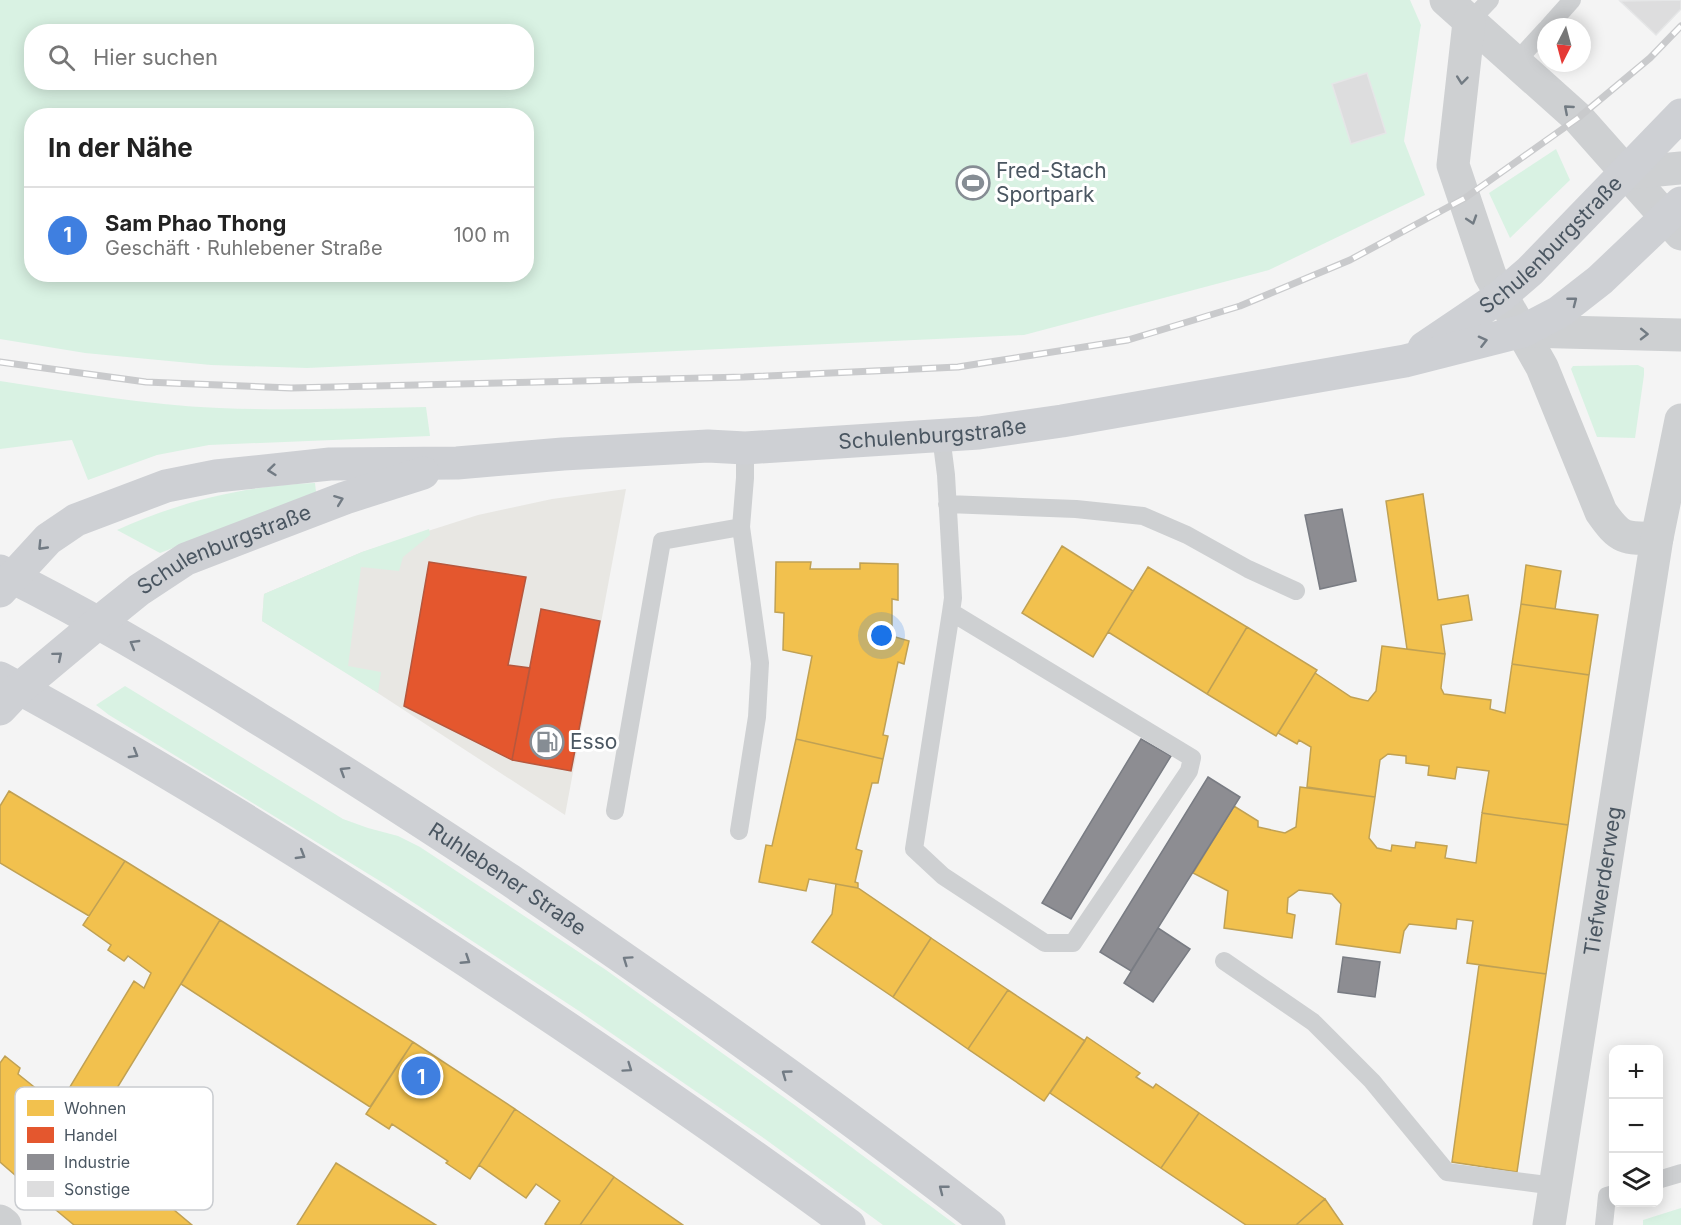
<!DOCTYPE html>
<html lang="de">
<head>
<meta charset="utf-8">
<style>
	:root { --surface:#fff; --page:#f6f6f6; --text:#222; --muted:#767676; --line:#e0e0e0; --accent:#ea580c }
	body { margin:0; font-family:Inter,sans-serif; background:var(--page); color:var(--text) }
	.controls { position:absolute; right:18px; bottom:18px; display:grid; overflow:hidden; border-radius:12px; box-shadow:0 3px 15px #0003 }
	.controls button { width:54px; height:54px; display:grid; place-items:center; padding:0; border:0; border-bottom:2px solid var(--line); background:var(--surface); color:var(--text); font:30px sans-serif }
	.compass { position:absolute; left:1537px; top:18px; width:54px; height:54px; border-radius:50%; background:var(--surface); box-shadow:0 3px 15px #0003; rotate:186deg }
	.you { position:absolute; left:882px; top:636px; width:21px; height:21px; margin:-15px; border:4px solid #fff; border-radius:50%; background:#1a73e8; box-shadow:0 0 0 9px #1a73e833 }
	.badge { display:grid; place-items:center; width:39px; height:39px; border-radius:50%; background:var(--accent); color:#fff; font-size:20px; font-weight:700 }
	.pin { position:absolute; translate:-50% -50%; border:3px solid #fff; box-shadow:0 2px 6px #0006 }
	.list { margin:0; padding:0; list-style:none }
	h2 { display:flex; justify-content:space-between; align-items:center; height:78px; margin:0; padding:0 24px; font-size:26px }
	h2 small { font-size:20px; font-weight:400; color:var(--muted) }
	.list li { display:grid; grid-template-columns:39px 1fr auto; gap:18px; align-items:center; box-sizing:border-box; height:96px; padding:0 24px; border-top:2px solid var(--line) }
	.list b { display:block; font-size:22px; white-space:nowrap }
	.list p { margin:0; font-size:20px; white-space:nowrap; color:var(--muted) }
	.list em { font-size:20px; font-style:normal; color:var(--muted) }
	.icon { flex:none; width:33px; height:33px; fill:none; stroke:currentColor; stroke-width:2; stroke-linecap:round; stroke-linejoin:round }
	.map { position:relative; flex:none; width:1681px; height:1225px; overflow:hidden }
	.search { position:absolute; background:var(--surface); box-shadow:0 3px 15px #0003; left:24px; top:24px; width:510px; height:66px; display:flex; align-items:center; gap:15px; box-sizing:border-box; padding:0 21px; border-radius:24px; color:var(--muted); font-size:22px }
	.panel { position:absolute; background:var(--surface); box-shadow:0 3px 15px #0003; left:24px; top:108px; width:510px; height:174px; border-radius:24px }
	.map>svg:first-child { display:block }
	.commercial { fill:#e8e7e3 }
	.green { fill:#d9f2e3; fill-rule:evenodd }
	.homes { fill:#f2c14e; stroke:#c0a154; stroke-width:1.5 }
	.shops { fill:#e4572e; stroke:#b6573d; stroke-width:1.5 }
	.industry { fill:#8d8d92; stroke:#797c83; stroke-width:1.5 }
	.building { fill:#ddddde; stroke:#e5e6e7; stroke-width:1.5 }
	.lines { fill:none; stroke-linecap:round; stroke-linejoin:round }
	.lane { stroke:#ced0d2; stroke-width:18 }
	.street { stroke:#ced0d2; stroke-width:33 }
	.secondary { stroke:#ced0d4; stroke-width:33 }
	.rail-casing { stroke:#c9cacc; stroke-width:7 }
	.rail { stroke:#fff; stroke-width:4.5; stroke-dasharray:14; stroke-linecap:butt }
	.oneway { stroke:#727b83 }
	.oneway2 { stroke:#727b84 }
	.labels { text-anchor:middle; stroke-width:6; stroke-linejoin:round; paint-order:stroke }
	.poi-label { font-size:21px; fill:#4a5661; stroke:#fff; text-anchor:start }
	.street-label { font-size:21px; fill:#4a5661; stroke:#fff }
	.key { fill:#fff; stroke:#c9ccd0; stroke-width:1.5 }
	.key-label { font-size:16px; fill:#4a5661 }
</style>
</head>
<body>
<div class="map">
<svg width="1681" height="1225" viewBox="0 0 1681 1225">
	<rect width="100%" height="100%" fill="#f4f4f4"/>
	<path class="commercial" d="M 626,489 L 565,815 L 344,671 L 262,621 L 264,594 L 362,552 L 478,515 L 552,499 Z"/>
	<path class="green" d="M 0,0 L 1410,0 L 1421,25 L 1420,30 L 1404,141 L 1425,195 L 1269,270 L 1024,335 L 307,368 L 211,365 L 85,353 L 0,339 ZM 32,32 L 526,32 L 526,82 L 32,82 ZM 32,116 L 526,116 L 526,274 L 32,274 Z
		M 1556,149 L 1570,180 L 1510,238 L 1489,193 Z
		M 1638,365 L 1644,368 L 1644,375 L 1635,438 L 1597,437 L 1571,369 L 1573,366 Z
		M 0,381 C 73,392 145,405 219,408 C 288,411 357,408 426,407 L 430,436 L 209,445 L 157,455 L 88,480 L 72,440 L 0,449 Z
		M 315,483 L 316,492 L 160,553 L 117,530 C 182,501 243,486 315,483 Z
		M 429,529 L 430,535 L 403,557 L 399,571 L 361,567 L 348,666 L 381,672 L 378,693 L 262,621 L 264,594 L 362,552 Z
		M 125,686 L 343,819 L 368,828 L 398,836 L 420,847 L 606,970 L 796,1106 L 956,1225 L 883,1225 L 765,1139 L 579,1011 L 388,886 L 109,715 L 96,705 Z
		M 1681,1208 L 1681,1225 L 1643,1225 L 1643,1220 Z"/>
	<path class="homes" d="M 1423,494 L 1438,600 L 1468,595 L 1472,620 L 1441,625 L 1445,654 L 1407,649 L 1386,501 Z
		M 1062,546 L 1133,591 L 1093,657 L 1022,613 Z
		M 776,562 L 811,562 L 810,569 L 860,569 L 860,563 L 898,564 L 898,600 L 892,599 L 892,636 L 909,641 L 904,664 L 898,662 L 883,735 L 888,736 L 883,759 L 796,739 L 812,656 L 783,650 L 784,613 L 775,612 Z
		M 1526,565 L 1561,571 L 1555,609 L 1521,604 Z
		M 1148,567 L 1247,627 L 1207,694 L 1108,632 Z
		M 1521,604 L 1598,615 L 1589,675 L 1512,664 Z
		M 1247,627 L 1317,670 L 1276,736 L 1207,694 Z
		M 1382,646 L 1445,654 L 1441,688 L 1444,694 L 1491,700 L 1490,709 L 1505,713 L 1512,664 L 1589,675 L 1568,825 L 1482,813 L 1489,771 L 1457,767 L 1455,779 L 1428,775 L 1429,766 L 1406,763 L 1406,756 L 1388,754 L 1380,760 L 1375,797 L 1307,787 L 1311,747 L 1299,740 L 1297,744 L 1278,733 L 1315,673 L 1351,697 L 1368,701 L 1376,691 Z
		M 796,739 L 883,759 L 878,783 L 872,783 L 856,849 L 862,851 L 855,882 L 858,883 L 858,888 L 809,879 L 806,891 L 759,882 L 766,845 L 772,846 Z
		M 1300,787 L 1375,797 L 1369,838 L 1377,848 L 1391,851 L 1392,845 L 1415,848 L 1416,842 L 1447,846 L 1445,858 L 1476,863 L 1482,813 L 1568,825 L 1546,974 L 1467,963 L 1473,921 L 1457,919 L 1456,929 L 1409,924 L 1404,931 L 1400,953 L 1336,944 L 1341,904 L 1332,894 L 1299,890 L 1288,898 L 1287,913 L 1295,915 L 1292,938 L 1224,928 L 1228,891 L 1193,873 L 1234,806 L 1258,821 L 1258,827 L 1285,833 L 1296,827 Z
		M 9,791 L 125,861 L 89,916 L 0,863 L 0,806 Z
		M 125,861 L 220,920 L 87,1137 L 38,1195 L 0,1162 L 0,1063 L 5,1056 L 20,1068 L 18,1074 L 43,1094 L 43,1104 L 62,1119 L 71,1108 L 62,1100 L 134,981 L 144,988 L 151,973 L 128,956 L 124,961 L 108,950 L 111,945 L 83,925 Z
		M 836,884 L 858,888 L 931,938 L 893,997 L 812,942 L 832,914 Z
		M 220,920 L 413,1042 L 370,1107 L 181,984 Z
		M 931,938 L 1008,990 L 968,1049 L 893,997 Z
		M 1479,965 L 1546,974 L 1517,1172 L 1452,1162 Z
		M 1008,990 L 1085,1041 L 1044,1101 L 968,1049 Z
		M 1087,1037 L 1140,1073 L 1136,1077 L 1153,1088 L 1156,1084 L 1199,1113 L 1161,1168 L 1050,1093 Z
		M 413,1042 L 515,1109 L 470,1179 L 446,1163 L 448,1161 L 392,1124 L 389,1129 L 366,1114 Z
		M 515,1109 L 614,1177 L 580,1225 L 547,1225 L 545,1224 L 560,1201 L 536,1184 L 526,1198 L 479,1165 Z
		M 1199,1113 L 1325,1199 L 1296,1225 L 1246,1225 L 1161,1168 Z
		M 87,1137 L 192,1225 L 74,1225 L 38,1195 Z
		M 336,1163 L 436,1225 L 297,1225 Z
		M 614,1177 L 683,1225 L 580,1225 Z
		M 1325,1199 L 1343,1225 L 1296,1225 Z"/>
	<path class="shops" d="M 429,562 L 526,577 L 508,665 L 530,668 L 512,760 L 404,706 Z
		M 541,609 L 600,621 L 571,771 L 512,760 Z"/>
	<path class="industry" d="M 1342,509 L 1356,581 L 1320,589 L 1305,515 Z
		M 1141,739 L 1171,756 L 1071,919 L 1042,903 Z
		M 1208,777 L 1240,797 L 1131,971 L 1100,952 Z
		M 1158,928 L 1190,949 L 1153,1002 L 1124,983 Z
		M 1343,957 L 1380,962 L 1375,997 L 1338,992 Z"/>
	<path class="building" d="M 1681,0 L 1681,9 L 1656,35 L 1620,1 Z
		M 1367,73 L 1386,133 L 1351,144 L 1332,84 Z
		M 526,186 L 534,187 L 529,235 L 526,234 Z"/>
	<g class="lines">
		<path class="lane" d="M 1469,22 L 1490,0
			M 1548,27 L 1572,0
			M 1515,63 L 1546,29
			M 941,436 L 946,475 L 953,598 L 951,612 L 914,849 L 943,876 L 1045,943 L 1073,943 L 1189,771 L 1192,758 L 951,612
			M 947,504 L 1076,509 L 1143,516 L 1187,535 L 1248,569 L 1296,591
			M 615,811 L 662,541 L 741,527 L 745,478 L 745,448
			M 739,831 L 757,717 L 760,663 L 741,527
			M 1224,961 L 1313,1022 L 1372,1081 L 1447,1172 L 1555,1186
			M 1658,1180 L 1681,1173
			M 1604,1225 L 1607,1196 L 1614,1194"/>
		<g class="street">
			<path d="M 1446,0 L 1578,118 L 1681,234"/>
			<path d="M 1469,22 L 1453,165 L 1490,275 L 1542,367 L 1601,512 C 1620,539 1624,539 1657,538"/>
			<path d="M 1627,173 L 1681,168"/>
			<path d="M 1523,331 L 1681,335"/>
			<path d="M 0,1221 L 5,1225"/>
			<path id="s1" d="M 1549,1225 L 1657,538 L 1681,420"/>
		</g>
		<g class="secondary">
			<path id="s2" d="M 1424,348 L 1501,296 L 1530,271 L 1681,115"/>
			<path id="s3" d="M 0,571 C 89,615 175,666 259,719 C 344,771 427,825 510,880 C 672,991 834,1104 989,1225"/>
			<path id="s4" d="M 0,591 L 48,539 L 76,520 L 166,486 L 216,476 L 330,464 L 457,463 L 563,454 L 708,446 L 745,448 L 979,433 L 1062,421 L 1405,361 L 1523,331 L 1559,312 L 1600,280 L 1681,203"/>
			<path d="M 0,678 C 142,754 279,839 413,926 C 561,1022 707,1121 849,1225"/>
			<path id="s5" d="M 0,709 L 19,689 L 98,623 L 139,590 L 186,559 L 345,498 L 423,473"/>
		</g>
		<g class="rail-casing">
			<path id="rail" d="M 0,362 L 146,382 L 291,388 L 744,377 L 958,367 L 1128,340 L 1240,306 L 1350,260 L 1465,198 L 1578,118 L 1650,58 L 1681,26"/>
		</g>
		<use href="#rail" class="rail"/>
	</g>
	<defs><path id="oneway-chevron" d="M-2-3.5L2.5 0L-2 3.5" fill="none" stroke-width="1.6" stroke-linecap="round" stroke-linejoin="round" transform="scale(1.5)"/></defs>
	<g class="oneway">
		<use href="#oneway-chevron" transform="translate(1462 80) rotate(96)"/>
		<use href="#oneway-chevron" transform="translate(1568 109) rotate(-139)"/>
		<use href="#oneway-chevron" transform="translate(1472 220) rotate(72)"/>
		<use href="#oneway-chevron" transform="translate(1644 334) rotate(1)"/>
	</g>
	<g class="oneway2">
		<use href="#oneway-chevron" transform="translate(1573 301) rotate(-38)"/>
		<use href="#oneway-chevron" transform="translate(1483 341) rotate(-14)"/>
		<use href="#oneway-chevron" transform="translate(272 470) rotate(174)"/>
		<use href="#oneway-chevron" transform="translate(339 500) rotate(-21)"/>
		<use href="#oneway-chevron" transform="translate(42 546) rotate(134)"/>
		<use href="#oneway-chevron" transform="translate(134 644) rotate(-150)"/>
		<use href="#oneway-chevron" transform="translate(58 656) rotate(-40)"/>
		<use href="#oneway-chevron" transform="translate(134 754) rotate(31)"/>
		<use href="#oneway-chevron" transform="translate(344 771) rotate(-148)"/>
		<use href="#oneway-chevron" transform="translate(301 855) rotate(31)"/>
		<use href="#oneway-chevron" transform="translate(466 960) rotate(33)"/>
		<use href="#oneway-chevron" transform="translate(627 960) rotate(-145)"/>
		<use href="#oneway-chevron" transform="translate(628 1068) rotate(35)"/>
		<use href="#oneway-chevron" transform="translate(786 1074) rotate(-144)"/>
		<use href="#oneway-chevron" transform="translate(943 1189) rotate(-142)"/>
	</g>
	<defs>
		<g id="stadium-ring" transform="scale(1.725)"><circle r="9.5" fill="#fff" stroke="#868d94" stroke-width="1.5"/><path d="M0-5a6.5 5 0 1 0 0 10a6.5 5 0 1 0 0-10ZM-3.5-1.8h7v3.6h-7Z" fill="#868d94"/></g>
		<g id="fuel-ring" transform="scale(1.725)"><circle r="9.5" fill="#fff" stroke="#868d94" stroke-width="1.5"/><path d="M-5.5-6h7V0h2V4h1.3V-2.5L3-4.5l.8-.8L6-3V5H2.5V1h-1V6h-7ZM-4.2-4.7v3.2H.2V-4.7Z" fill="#868d94"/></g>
	</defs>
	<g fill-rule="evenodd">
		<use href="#stadium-ring" x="973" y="183"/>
		<use href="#fuel-ring" x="547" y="742"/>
	</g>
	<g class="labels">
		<g class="poi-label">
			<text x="996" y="178">Fred-Stach<tspan x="996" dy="24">Sportpark</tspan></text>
			<text x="570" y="749">Esso</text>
		</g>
		<g class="street-label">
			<text dy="7" stroke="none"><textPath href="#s2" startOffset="164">Schulenburgstraße</textPath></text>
			<text dy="7" stroke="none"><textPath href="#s4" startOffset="970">Schulenburgstraße</textPath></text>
			<text dy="7" stroke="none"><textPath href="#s5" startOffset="278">Schulenburgstraße</textPath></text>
			<text dy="7" stroke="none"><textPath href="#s3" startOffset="594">Ruhlebener Straße</textPath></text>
			<text dy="7" stroke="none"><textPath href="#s1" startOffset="348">Tiefwerderweg</textPath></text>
		</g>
	</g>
	<rect x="15" y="1087" width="198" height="123" rx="9" class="key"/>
	<rect x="27" y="1100" width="27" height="16" fill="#f2c14e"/>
	<rect x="27" y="1127" width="27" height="16" fill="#e4572e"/>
	<rect x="27" y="1154" width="27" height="16" fill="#8d8d92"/>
	<rect x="27" y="1181" width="27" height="16" fill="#ddddde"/>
	<g class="key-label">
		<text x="64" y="1114">Wohnen</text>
		<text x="64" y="1141">Handel</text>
		<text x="64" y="1168">Industrie</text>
		<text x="64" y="1195">Sonstige</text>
	</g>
</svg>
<div class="controls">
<button>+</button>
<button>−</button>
<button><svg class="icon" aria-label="layers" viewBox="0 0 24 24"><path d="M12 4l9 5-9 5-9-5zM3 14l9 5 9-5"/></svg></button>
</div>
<svg class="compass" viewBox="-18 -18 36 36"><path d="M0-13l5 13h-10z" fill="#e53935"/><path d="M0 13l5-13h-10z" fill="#767676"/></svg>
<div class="you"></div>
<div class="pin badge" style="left:421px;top:1076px;background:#3f7fe0">1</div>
<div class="search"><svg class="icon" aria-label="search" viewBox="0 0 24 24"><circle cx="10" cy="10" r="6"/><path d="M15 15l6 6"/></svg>Hier suchen</div>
<section class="panel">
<h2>In der Nähe<small></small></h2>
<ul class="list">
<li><span class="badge" style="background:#3f7fe0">1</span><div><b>Sam Phao Thong</b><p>Geschäft · Ruhlebener Straße</p></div><em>100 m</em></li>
</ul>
</section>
</div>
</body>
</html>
